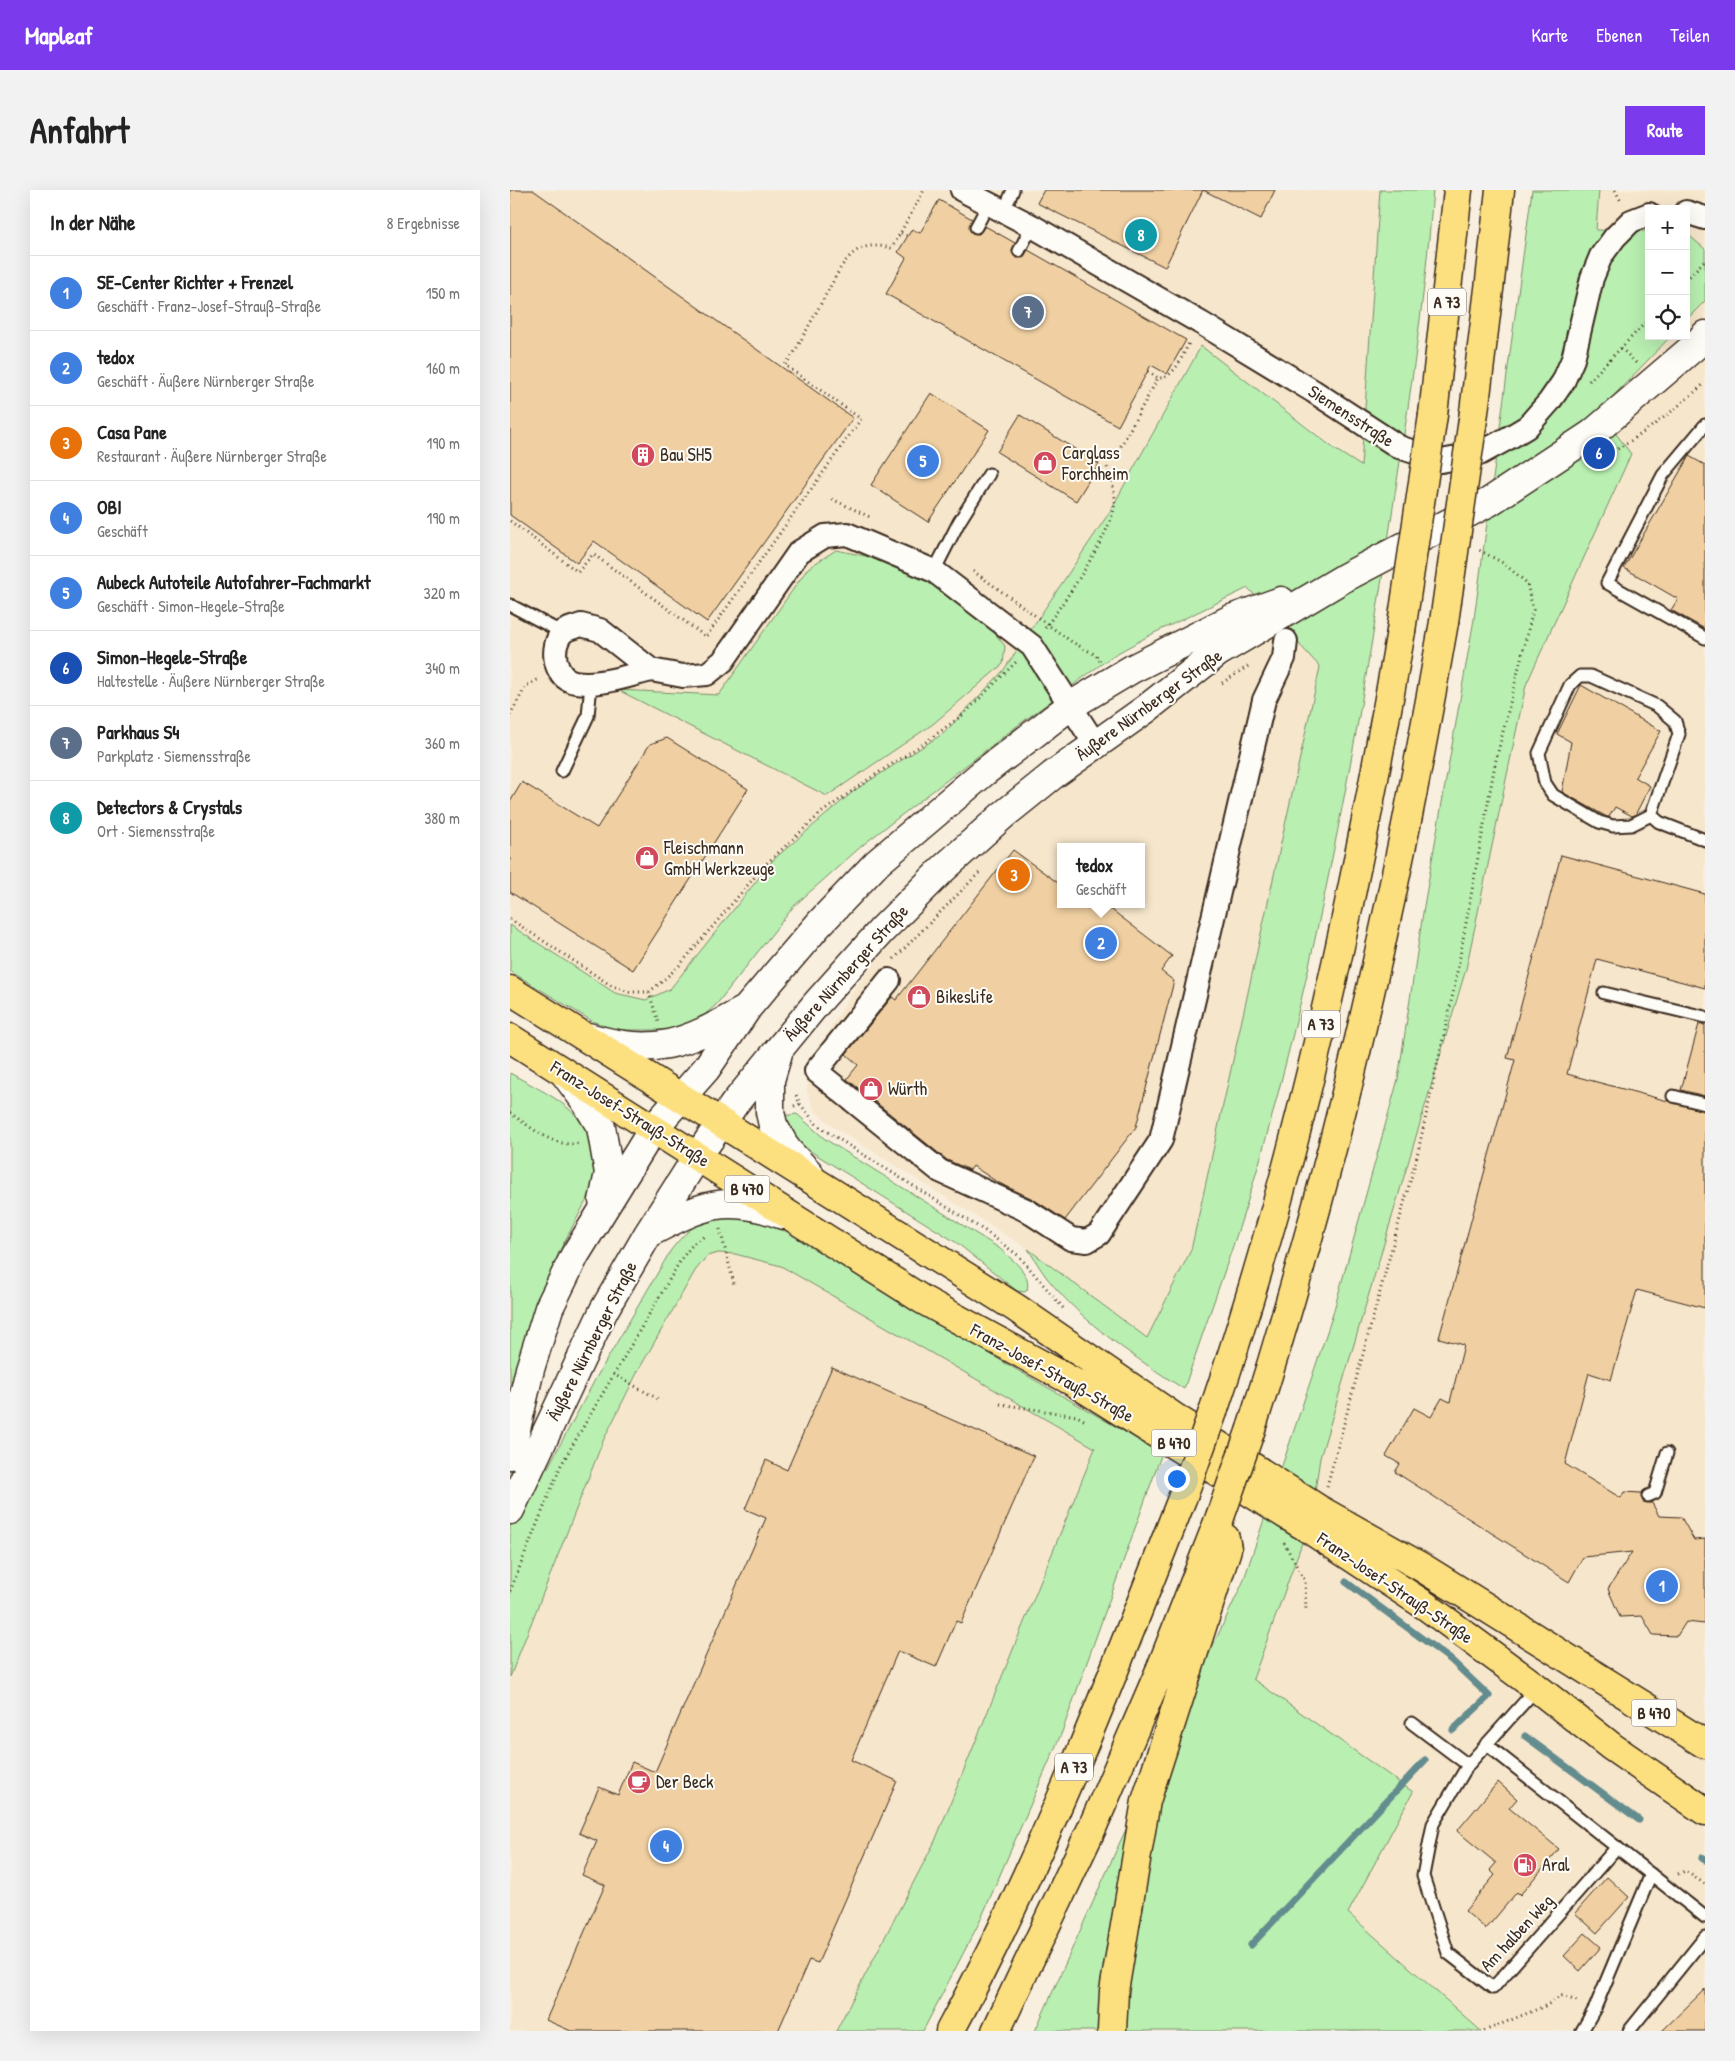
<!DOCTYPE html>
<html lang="de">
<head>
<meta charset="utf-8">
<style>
	:root { --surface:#fff; --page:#f2f2f2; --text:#222; --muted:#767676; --line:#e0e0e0; --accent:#7c3aed }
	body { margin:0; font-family:"Patrick Hand",sans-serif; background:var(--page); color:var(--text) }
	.controls { position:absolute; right:15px; top:15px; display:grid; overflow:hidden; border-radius:0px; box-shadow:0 5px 20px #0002 }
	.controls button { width:45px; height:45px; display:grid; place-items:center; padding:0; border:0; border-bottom:1px solid var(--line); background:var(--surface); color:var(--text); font:25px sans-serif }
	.you { position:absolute; left:666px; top:1288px; width:18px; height:18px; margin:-12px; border:4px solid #fff; border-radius:50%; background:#1a73e8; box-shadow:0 0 0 8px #1a73e833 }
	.badge { display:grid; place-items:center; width:32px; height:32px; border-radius:50%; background:var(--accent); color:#fff; font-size:16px; font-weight:700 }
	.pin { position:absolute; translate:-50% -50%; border:2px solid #fff; box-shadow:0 1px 5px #0006 }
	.popup { position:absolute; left:547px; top:653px; width:88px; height:65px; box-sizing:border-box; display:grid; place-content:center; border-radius:0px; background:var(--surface); filter:drop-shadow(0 1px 4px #0005); font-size:16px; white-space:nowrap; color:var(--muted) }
	.popup b { font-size:19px; color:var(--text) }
	.popup::after { content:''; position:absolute; left:50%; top:100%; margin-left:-10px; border:10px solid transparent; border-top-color:var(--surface) }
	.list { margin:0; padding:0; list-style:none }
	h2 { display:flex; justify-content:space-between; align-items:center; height:65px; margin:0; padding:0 20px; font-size:21px }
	h2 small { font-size:16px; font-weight:400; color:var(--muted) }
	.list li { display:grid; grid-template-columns:32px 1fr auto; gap:15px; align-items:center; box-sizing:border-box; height:75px; padding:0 20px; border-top:1px solid var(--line) }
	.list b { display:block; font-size:19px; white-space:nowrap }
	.list p { margin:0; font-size:16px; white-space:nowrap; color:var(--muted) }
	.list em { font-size:16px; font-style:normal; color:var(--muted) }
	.icon { flex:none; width:28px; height:28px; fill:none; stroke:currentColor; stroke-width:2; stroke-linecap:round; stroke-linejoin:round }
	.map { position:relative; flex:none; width:1195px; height:1841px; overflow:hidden; border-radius:0px }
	header { display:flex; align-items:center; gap:30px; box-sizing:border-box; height:70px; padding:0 25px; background:var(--accent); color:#fff }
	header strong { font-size:24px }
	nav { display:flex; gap:28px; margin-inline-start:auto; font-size:18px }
	.intro { display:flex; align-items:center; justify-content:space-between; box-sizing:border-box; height:120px; padding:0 30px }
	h1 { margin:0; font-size:35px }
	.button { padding:12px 22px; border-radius:0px; background:var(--accent); color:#fff; font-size:18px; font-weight:700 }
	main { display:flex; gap:30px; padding:0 30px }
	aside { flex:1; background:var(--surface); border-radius:0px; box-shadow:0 5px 20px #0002 }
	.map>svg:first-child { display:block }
	.built { fill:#f6e6cc; fill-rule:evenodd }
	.green { fill:#b9efb1; stroke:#7a8c68 }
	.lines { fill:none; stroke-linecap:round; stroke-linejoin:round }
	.stream { stroke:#638c8e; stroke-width:7 }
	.building { fill:#f0d0a2; stroke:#3b2a1e }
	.lane-casing { stroke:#3b2a1e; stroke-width:15 }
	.street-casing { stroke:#3b2a1e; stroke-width:26 }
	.secondary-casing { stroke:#3b2a1e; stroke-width:31 }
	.primary-casing { stroke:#3b2a1e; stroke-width:31 }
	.highway-casing { stroke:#3b2a1e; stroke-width:31 }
	.path { stroke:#3b2a1e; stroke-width:3; stroke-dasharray:1 4; stroke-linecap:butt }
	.lane { stroke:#fdfcf7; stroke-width:11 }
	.street { stroke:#fdfcf7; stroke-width:22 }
	.secondary { stroke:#fdfcf7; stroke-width:28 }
	.primary { stroke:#fce080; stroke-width:28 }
	.highway { stroke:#fce080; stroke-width:28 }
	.highway-bridge-casing { stroke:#3b2a1e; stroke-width:31; stroke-linecap:butt }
	.highway-bridge { stroke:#fce080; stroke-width:28 }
	.labels { text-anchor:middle; stroke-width:4; stroke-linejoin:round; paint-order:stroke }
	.shield { fill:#fdfcf7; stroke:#75695f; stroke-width:1 }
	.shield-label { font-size:16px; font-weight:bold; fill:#3b2a1e }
	.street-label { font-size:18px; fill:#3b2a1e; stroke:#fdfcf7 }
	.poi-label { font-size:18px; fill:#3b2a1e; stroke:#fdfcf7; text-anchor:start }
</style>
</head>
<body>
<header>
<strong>Mapleaf</strong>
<nav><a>Karte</a><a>Ebenen</a><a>Teilen</a></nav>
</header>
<div class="intro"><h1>Anfahrt</h1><a class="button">Route</a></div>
<main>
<aside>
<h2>In der Nähe<small>8 Ergebnisse</small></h2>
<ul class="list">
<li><span class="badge" style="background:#3f7fe0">1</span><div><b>SE-Center Richter + Frenzel</b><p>Geschäft · Franz-Josef-Strauß-Straße</p></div><em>150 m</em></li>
<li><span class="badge" style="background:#3f7fe0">2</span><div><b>tedox</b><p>Geschäft · Äußere Nürnberger Straße</p></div><em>160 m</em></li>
<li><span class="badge" style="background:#e8710a">3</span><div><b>Casa Pane</b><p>Restaurant · Äußere Nürnberger Straße</p></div><em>190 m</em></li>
<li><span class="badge" style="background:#3f7fe0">4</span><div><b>OBI</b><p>Geschäft</p></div><em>190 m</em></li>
<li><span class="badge" style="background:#3f7fe0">5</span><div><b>Aubeck Autoteile Autofahrer-Fachmarkt</b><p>Geschäft · Simon-Hegele-Straße</p></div><em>320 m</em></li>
<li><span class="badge" style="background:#1a4fb4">6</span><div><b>Simon-Hegele-Straße</b><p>Haltestelle · Äußere Nürnberger Straße</p></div><em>340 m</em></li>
<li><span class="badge" style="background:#5c6f8a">7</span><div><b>Parkhaus S4</b><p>Parkplatz · Siemensstraße</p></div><em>360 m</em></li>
<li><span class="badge" style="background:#0f9aa8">8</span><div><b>Detectors &amp; Crystals</b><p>Ort · Siemensstraße</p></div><em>380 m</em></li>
</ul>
</aside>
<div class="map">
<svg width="1195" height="1841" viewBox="0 0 1195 1841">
	<rect width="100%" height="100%" fill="#f9efde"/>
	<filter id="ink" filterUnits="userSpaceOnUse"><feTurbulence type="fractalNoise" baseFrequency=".02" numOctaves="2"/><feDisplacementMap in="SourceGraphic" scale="10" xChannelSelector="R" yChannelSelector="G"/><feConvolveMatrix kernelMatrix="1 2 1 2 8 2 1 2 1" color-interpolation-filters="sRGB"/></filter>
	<g filter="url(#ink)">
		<path class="built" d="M 0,0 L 870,0 L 851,277 L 690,156 L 599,323 L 493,481 L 434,543 L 345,600 L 264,669 L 160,799 L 136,810 L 105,803 L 0,735 Z
			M 1089,0 L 1195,0 L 1195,59 L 1176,43 L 1176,19 L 1139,19 L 1139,41 L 1086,40 Z
			M 1195,111 L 1195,1841 L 971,1841 L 838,1723 L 743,1489 L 801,1328 L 810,1268 L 956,779 L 1016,495 L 1121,264 L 1088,221 L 1161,146 L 1176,146 L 1176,130 Z
			M 774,438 L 810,477 L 681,1060 L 637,1148 L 518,1059 L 325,938 L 305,921 L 297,902 L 298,882 L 310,856 L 343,801 L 386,745 L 484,651 L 625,541 ZM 551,657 L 631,657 L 631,714 L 551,714 Z
			M 208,1063 L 225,1064 L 271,1076 L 585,1258 L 425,1651 L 326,1841 L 0,1841 L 0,1487 L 93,1251 L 128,1181 L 185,1081 L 197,1066 Z"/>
		<path class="green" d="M 870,0 L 923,0 C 915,113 897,225 880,337 C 849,540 812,742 758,941 C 735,1029 702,1114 674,1199 C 625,1168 573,1133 537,1088 C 530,1079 524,1068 518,1059 L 637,1148 L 681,1060 L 810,477 L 738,398 L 644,443 L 604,465 L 511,533 L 354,654 L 284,716 L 206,815 L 187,831 L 163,840 L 104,840 L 82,831 L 0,781 L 0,735 L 105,803 L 136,810 L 160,799 L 264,669 L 345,600 L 434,543 L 493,481 L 599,323 L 691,156 L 826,260 L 851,276 Z
			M 1022,0 L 1089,0 L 1086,40 L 1139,41 L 1139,146 L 1161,146 L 1089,221 L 1121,264 L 1016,495 L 956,779 L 810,1268 L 801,1328 L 743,1489 L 903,1602 L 838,1723 L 971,1841 L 525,1841 L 610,1652 L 733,1392 L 822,1127 L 888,889 L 914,716 L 964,429 Z
			M 1176,43 L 1195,59 L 1195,111 L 1176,130 Z
			M 326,360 L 375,370 L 436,401 L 479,436 L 495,456 L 493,474 L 423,534 L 317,606 L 108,500 L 209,505 L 298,378 Z
			M 0,883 C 40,906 80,919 85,971 C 85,981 86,988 83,998 L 49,1062 L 23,1132 L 0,1214 Z
			M 287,924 L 315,949 L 489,1058 C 500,1068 522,1083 517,1100 L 515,1102 L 507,1101 L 447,1053 L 294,957 L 281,946 L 272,926 Z
			M 217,1025 L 265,1032 L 495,1173 L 652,1263 L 552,1542 L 470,1731 L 413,1841 L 326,1841 L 425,1651 L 585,1258 L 271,1076 L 225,1064 L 208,1063 L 197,1066 L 185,1081 L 128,1181 L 93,1251 L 0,1487 L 0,1265 L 37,1279 L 86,1188 L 161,1060 C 179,1037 188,1032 217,1025 Z"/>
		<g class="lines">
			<path class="stream" d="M 836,1392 L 941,1470 L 979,1506 L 943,1540
				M 1015,1546 L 1129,1630
				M 1192,1668 L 1195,1670
				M 741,1755 L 915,1570"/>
		</g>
		<path class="building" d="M 0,0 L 23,0 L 343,228 L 197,432 L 84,351 L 67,373 L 0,325 Z
			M 534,0 L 765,0 L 751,29 L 693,0 L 655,77 L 527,13 Z
			M 429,10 L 462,29 L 459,37 L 462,43 L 469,44 L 475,36 L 505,53 L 502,61 L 505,67 L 513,68 L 518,60 L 676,150 L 657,184 L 641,175 L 608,236 L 376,104 L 396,68 L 388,62 L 402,39 L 410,43 Z
			M 421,203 L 479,240 L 418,332 L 361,295 Z
			M 510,225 L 589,274 L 566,311 L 487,262 Z
			M 1179,266 L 1195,275 L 1195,439 L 1161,420 L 1168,409 L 1114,378 Z
			M 1071,495 L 1151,541 L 1125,587 L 1140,596 L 1125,625 L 1122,626 L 1105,617 L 1099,627 L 1097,627 L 1052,602 L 1061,552 L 1047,544 Z
			M 157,548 L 238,599 L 123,780 L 0,702 L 0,612 L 12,592 L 87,638 L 140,554 Z
			M 503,660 L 551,695 L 551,714 L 594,714 L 662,766 L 651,781 L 664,791 L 626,937 L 555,1030 L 523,1009 L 487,992 L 463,976 L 460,980 L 437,970 L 337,889 L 348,875 L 336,864 L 382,807 L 386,810 Z
			M 1051,665 L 1195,704 L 1195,798 L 1087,769 L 1057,884 L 1195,921 L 1195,1118 L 1127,1100 L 1101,1190 L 1079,1183 L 1055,1274 L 1111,1308 L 1114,1302 L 1131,1303 L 1133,1312 L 1142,1313 L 1149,1326 L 1171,1327 L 1184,1350 L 1195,1349 L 1195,1434 L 1176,1432 L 1167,1446 L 1143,1445 L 1132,1426 L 1110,1427 L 1098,1399 L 1122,1362 L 1073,1367 L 1059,1392 L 885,1282 L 890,1274 L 876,1266 L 904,1218 L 921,1227 L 932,1208 L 940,1212 L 954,1155 L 929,1148 L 1005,870 L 997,868 Z
			M 1189,834 L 1195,835 L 1195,906 L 1171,900 Z
			M 322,1177 L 524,1266 L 451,1433 L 446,1431 L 426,1477 L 388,1461 L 341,1570 L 387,1591 L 308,1773 L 299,1770 L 268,1841 L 61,1841 L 36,1830 L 95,1695 L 72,1685 L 87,1651 L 69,1643 L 89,1597 L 108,1605 L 122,1572 L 145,1582 L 256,1328 L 235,1319 L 256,1270 L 277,1280 Z
			M 988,1592 L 1007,1609 L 999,1618 L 1049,1659 L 1010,1705 L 1007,1702 L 976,1739 L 955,1721 L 985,1685 L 980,1680 L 986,1673 L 947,1641 Z
			M 1097,1687 L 1119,1707 L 1087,1743 L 1065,1723 Z
			M 1075,1743 L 1091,1757 L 1070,1781 L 1054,1766 Z
			M 1195,1799 L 1195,1841 L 1152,1841 Z"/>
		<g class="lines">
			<g class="lane-casing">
				<path id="lane" d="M 494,21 L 503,0
					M 466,37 L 479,13
					M 509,61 L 522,36
					M 1195,235 L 1153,285 L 1097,393 L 1195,448
					M 424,381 L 449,332 L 479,284
					M 0,415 L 53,443
					M 1070,486 L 1081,486 L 1147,516 L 1165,531 L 1169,544 L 1141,625 L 1121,635 L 1103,636 L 1089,632 L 1043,605 L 1035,593 L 1029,563 L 1060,495 Z
					M 52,581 L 78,526 L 81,494
					M 1141,625 L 1149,632 L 1195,650
					M 1094,803 L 1195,827
					M 1163,906 L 1195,914
					M 1138,1306 L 1145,1303 L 1157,1263
					M 1027,1498 L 958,1575 L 923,1634 L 913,1686 L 938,1763 L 983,1798 L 1107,1657
					M 902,1533 L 958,1575
					M 976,1554 L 1195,1727
					M 1072,1841 L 1085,1818 L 1141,1684
					M 1119,1841 L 1195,1747"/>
			</g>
			<g class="street-casing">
				<path id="street" d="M 452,0 L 522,36 L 691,133 L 803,201 L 889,257 L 931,271 L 969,264 L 1002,246 L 1017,237 L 1039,212 L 1053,192 L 1063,169 L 1082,88 L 1091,66 L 1105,47 L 1121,31 L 1139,24
					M 1176,22 L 1195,28
					M 71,435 L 90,440 L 141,480 C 117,486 90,496 65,492 C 44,489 39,456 53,442 C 57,439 66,437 71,435 Z
					M 141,480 L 173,486 L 197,484 L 213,471 L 289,362 L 315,346 L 337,344 L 424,381 L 522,456 L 585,554
					M 379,790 L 306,881 L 430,981 L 516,1020 L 561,1049 L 577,1051 L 589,1044 L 651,950 L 754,510 L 774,468 L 776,451"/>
			</g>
			<g class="secondary-casing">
				<path id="secondary" d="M 78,847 C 146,867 174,854 233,821
					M 268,863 L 260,890 L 260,922 L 263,935 L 277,960 L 299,983
					M 55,884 L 76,912 L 91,937 L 99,983 L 93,1011
					M 139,1043 C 190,1016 215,1003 273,1025
					M 0,1265 L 20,1179 L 39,1118 L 65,1065 L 143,939 L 196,879 L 238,817 L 309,734 L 367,673 L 473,583 L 560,516 L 622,479 L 721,429 L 771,411
					M 0,1320 L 94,1120 L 138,1044 L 187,967 L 225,913 L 306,814 L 371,741 L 433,679 L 492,626 L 543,585 L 636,519 L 707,463 L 834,388 L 979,312 L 1082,244 L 1186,155 L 1195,145"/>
			</g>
			<g class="primary-casing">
				<path id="primary" d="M 0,800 L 506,1118 L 664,1227 L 810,1320 L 913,1378 L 1195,1554
					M 0,848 L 413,1110 L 567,1194 L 799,1339 L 916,1416 L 1027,1498 L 1102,1557 L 1195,1621"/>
			</g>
			<g class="highway-casing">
				<path id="highway" d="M 964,222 L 980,91 L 990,0
					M 923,225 L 948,0
					M 704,1219 C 790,966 845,704 891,441
					M 741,1239 C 826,975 887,705 934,432
					M 440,1841 C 532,1670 602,1487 673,1306
					M 486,1841 L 582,1638 L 651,1478 L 710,1327
					M 602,1841 L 604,1801 L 636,1611 L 717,1359 L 715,1348"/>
			</g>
			<path class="path" d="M 1105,0 L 1112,13
				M 391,43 L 397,46
				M 1176,90 L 1195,70
				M 1111,158 L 1127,174
				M 638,181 L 648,188
				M 1079,191 L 1139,129
				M 1099,264 C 1134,244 1165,220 1195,193
				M 606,265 L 648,188 C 665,189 673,164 680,151
				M 322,309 L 360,327
				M 0,331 L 68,382 L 83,364 L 196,447 L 351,229 L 275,175 L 284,163 L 331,77 C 346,56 357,53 382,58 L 414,0
				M 463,381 L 562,452 L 586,465 L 590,471
				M 535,438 C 553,414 605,339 605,311 C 605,300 600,288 597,277
				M 712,493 L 740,475
				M 0,525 L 16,496 L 29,489
				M 0,729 L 102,796 L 119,802 L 139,802 L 149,794 L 169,776 L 254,676 L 311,623 L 362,587 L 413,554 L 454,524 L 507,471
				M 384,769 L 469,683
				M 139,802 L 148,832
				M 290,914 L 308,936 L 475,1041 L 509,1066 L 554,1119
				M 284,916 L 290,914 L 286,905
				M 0,923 C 21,937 44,959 71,953
				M 210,1039 L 224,1094
				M 103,1184 L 150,1210
				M 490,1214 L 567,1226 L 577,1232
				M 817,1296 L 907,966 L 944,799 L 985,574 L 1023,420 L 1017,393 L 993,373 L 969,360
				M 774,1353 L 795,1391 L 796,1421
				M 0,1401 L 51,1275 L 172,1068 L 183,1054 L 196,1045
				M 1168,1684 L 1175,1681 L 1195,1694
				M 974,1841 L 1035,1816 L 1052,1806 L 1070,1812"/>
			<use href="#lane" class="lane"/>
			<use href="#street" class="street"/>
			<use href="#secondary" class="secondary"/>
			<use href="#primary" class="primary"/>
			<use href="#highway" class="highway"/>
			<g class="highway-bridge-casing">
				<path id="highway-bridge" d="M 934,432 L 964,222
					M 891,441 L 923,225
					M 673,1306 L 704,1219
					M 710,1327 L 741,1239"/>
			</g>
			<use href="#highway-bridge" class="highway-bridge"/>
		</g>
	</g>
	<defs>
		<g id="building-disc" transform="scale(1.25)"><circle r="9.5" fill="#d1495b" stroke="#fdfcf7"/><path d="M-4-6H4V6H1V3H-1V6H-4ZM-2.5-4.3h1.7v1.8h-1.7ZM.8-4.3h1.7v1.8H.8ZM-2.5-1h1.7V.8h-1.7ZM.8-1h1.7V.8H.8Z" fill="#fff"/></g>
		<g id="shop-disc" transform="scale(1.25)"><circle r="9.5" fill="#d1495b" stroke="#fdfcf7"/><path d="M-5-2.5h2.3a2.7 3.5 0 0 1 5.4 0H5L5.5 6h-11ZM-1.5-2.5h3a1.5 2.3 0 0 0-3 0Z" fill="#fff"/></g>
		<g id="cafe-disc" transform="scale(1.25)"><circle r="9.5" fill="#d1495b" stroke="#fdfcf7"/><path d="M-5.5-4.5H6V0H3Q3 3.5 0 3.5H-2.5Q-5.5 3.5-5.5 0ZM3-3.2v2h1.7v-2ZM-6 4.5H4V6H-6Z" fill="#fff"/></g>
		<g id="fuel-disc" transform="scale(1.25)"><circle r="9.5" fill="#d1495b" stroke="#fdfcf7"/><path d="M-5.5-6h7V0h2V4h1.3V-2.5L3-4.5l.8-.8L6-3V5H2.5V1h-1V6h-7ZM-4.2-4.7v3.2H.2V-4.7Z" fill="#fff"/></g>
	</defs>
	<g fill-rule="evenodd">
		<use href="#building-disc" x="133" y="265"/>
		<use href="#shop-disc" x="535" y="273"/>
		<use href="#shop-disc" x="137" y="668"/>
		<use href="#shop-disc" x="409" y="807"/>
		<use href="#shop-disc" x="361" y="899"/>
		<use href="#cafe-disc" x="129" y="1592"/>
		<use href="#fuel-disc" x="1015" y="1675"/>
	</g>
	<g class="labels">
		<g class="shield">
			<rect x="918" y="98.5" width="38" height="27" rx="4"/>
			<rect x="792" y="820.5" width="38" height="27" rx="4"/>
			<rect x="214.5" y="985.5" width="45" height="27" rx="4"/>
			<rect x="641.5" y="1239.5" width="45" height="27" rx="4"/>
			<rect x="1121.5" y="1509.5" width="45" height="27" rx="4"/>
			<rect x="545" y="1563.5" width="38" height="27" rx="4"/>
		</g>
		<g class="shield-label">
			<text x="937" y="118">A 73</text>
			<text x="811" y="840">A 73</text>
			<text x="237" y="1005">B 470</text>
			<text x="664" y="1259">B 470</text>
			<text x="1144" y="1529">B 470</text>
			<text x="564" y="1583">A 73</text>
		</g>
		<g class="street-label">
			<text transform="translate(841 226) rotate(33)" y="6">Siemensstraße</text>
			<text transform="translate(639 515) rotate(-36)" y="6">Äußere Nürnberger Straße</text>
			<text transform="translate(336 783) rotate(-48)" y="6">Äußere Nürnberger Straße</text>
			<text transform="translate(120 924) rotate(32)" y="6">Franz-Josef-Strauß-Straße</text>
			<text transform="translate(82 1151) rotate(-63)" y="6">Äußere Nürnberger Straße</text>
			<text transform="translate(542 1183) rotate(29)" y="6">Franz-Josef-Strauß-Straße</text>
			<text transform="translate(885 1398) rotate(34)" y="6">Franz-Josef-Strauß-Straße</text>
			<text transform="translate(1007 1743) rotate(-47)" y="6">Am halben Weg</text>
		</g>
		<g class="poi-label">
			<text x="552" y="269">Carglass<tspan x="552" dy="21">Forchheim</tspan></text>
			<text x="150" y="271">Bau SH5</text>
			<text x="154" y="664">Fleischmann<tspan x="154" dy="21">GmbH Werkzeuge</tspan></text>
			<text x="426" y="813">Bikeslife</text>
			<text x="378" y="905">Würth</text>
			<text x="146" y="1598">Der Beck</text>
			<text x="1032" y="1681">Aral</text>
		</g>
	</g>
</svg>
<div class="controls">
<button>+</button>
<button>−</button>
<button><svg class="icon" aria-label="locate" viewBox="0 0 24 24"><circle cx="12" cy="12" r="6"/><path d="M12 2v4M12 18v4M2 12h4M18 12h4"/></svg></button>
</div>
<div class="you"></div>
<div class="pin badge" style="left:1152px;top:1396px;background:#3f7fe0">1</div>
<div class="pin badge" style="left:591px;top:753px;background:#3f7fe0">2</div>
<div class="popup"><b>tedox</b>Geschäft</div>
<div class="pin badge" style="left:504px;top:685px;background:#e8710a">3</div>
<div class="pin badge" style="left:156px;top:1656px;background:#3f7fe0">4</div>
<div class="pin badge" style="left:413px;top:271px;background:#3f7fe0">5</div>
<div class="pin badge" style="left:1089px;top:263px;background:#1a4fb4">6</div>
<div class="pin badge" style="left:518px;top:122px;background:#5c6f8a">7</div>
<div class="pin badge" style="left:631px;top:45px;background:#0f9aa8">8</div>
</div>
</main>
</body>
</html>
